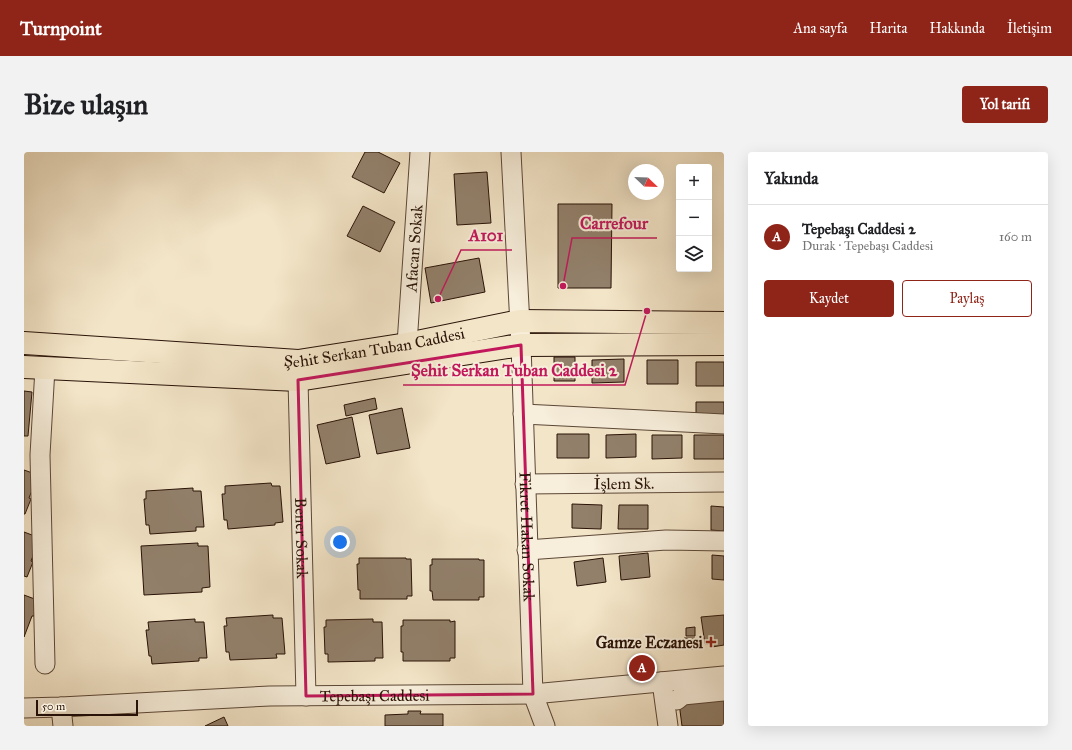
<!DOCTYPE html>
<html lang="tr">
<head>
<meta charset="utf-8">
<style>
	:root { --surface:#fff; --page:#f2f2f2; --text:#202124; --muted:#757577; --line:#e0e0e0; --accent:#8f2418 }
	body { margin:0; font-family:"IM FELL Great Primer",serif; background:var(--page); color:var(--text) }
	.controls { position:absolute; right:12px; top:12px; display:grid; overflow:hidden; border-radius:4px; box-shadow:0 4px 16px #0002 }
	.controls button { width:36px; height:36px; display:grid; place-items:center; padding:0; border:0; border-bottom:1px solid var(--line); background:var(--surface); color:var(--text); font:20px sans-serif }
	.compass { position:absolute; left:604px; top:12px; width:36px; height:36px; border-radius:50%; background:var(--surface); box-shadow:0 4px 16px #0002; rotate:113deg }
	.scale { position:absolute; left:12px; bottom:10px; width:102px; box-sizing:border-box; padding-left:4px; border:2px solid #291207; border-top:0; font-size:11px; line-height:14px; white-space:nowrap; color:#291207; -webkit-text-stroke:3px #f7eedb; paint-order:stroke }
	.you { position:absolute; left:316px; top:390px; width:14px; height:14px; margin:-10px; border:3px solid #fff; border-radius:50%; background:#1a73e8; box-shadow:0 0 0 6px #1a73e833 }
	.badge { display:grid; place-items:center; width:26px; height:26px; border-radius:50%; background:var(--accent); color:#fff; font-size:13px; font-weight:700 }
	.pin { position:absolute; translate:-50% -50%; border:2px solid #fff; box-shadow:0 1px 4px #0006 }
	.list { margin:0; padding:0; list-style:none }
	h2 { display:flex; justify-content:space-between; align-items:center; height:52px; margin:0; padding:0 16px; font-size:17px }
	h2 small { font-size:13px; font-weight:400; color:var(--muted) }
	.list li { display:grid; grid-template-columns:26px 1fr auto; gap:12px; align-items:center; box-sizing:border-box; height:64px; padding:0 16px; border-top:1px solid var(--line) }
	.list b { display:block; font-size:15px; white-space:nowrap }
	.list p { margin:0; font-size:13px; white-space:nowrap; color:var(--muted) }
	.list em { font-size:13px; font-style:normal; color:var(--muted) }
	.actions { display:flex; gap:8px; padding:12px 16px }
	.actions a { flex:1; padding:9px 0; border:1px solid var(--accent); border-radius:4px; text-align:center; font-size:14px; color:var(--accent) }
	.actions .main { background:var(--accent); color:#fff }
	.icon { flex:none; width:22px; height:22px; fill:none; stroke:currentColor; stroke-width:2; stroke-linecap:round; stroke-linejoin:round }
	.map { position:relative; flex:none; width:700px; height:574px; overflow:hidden; border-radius:4px }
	header { display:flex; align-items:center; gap:24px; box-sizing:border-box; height:56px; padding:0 20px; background:var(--accent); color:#fff }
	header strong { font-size:19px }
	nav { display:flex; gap:22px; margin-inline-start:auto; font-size:14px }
	.intro { display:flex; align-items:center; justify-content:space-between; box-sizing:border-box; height:96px; padding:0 24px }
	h1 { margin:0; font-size:28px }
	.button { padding:10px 18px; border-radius:4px; background:var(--accent); color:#fff; font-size:14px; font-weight:700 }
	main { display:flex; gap:24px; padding:0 24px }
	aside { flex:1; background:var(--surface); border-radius:4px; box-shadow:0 4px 16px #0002 }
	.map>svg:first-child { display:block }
	.building { fill:#92806b; stroke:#291207 }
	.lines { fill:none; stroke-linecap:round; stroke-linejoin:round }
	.minor-casing { stroke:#5c4737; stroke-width:21 }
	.major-casing { stroke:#291207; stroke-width:24 }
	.minor { stroke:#f7eedb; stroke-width:19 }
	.major { stroke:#f3e5c8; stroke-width:22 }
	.marked { fill:none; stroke:#c2185b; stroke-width:3; stroke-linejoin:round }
	.poi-dot { fill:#8f2418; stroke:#f7eedb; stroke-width:1.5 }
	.labels { text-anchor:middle; stroke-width:4; stroke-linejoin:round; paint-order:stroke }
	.street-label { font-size:16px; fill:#291207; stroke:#f7eedb }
	.poi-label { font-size:16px; font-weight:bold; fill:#291207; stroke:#f7eedb; text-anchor:end }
	.leader { fill:none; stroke:#c2185b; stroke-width:1.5 }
	.callout-dot { fill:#c2185b; stroke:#f7eedb; stroke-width:1.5 }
	.callout-label { font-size:17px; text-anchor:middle; font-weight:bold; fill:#c2185b; stroke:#f7eedb; stroke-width:4; stroke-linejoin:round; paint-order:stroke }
</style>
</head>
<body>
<header>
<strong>Turnpoint</strong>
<nav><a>Ana sayfa</a><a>Harita</a><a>Hakkında</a><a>İletişim</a></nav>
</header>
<div class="intro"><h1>Bize ulaşın</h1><a class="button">Yol tarifi</a></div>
<main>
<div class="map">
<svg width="700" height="574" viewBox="0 0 700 574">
	<rect width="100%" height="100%" fill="#f3e5c8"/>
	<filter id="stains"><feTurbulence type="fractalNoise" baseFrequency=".005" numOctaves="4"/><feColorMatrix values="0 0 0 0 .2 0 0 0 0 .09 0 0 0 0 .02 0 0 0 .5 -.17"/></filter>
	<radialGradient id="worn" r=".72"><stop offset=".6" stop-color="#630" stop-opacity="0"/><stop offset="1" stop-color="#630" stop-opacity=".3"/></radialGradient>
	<path class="building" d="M 341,0 L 354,0 L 376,11 L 360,41 L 328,25 Z
		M 463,20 L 467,71 L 433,73 L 430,22 Z
		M 534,52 L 588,52 L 587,136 L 534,136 Z
		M 339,54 L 371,70 L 356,100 L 323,84 Z
		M 455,106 L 461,140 L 407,151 L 401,116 Z
		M 530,205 L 551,205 L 551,229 L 530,229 Z
		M 600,207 L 600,230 L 568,231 L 568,208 Z
		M 623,208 L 654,208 L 654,232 L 623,232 Z
		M 672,210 L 700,210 L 700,234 L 672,234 Z
		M 0,239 L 8,240 L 4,284 L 0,284 Z
		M 351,246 L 353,257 L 322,264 L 320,253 Z
		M 672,250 L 700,250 L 700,266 L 672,266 Z
		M 378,256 L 386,296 L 353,302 L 345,263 Z
		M 328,265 L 336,305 L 302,312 L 293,273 Z
		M 533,282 L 565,282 L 565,306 L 533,306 Z
		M 612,282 L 612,305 L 582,306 L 582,283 Z
		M 628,283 L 658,283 L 658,306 L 628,307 Z
		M 670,283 L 700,283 L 700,307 L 670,307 Z
		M 0,318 L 14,323 L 5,346 L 7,347 L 1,362 L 0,362 Z
		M 247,331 L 248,334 L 256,334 L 259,370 L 251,371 L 251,373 L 204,377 L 203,368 L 200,368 L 198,342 L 201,342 L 201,334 Z
		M 169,336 L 169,339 L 177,339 L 180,375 L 172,375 L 172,379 L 126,382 L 125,373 L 122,373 L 120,347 L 122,347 L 122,339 Z
		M 548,352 L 578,353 L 577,377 L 548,376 Z
		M 595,353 L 624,353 L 624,377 L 594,377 Z
		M 687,354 L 700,355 L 700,379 L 687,378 Z
		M 0,380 L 16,386 L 7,409 L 9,410 L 3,425 L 0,424 Z
		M 174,391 L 174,394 L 184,394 L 186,435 L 178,436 L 178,440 L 120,443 L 117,394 Z
		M 624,401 L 626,425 L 597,428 L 595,404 Z
		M 688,403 L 700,404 L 700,428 L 688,427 Z
		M 335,406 L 382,406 L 382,407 L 387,407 L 388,444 L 383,444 L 383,447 L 336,447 L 336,438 L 334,438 L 333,412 L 335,412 Z
		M 579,406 L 582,430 L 553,434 L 550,410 Z
		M 408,407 L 455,407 L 455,408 L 460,408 L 460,445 L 455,445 L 455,448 L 409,448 L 408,439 L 406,439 L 406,413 L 408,413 Z
		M 0,443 L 16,449 L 10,464 L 8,464 L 0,485 Z
		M 249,463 L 249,466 L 258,466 L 261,502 L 252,502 L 253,506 L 206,508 L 205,500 L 202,500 L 200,474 L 203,474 L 202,466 Z
		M 700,463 L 700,493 L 688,495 L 688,492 L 681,492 L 677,465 Z
		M 171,467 L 171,470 L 180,470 L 183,506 L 175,506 L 175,509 L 128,512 L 127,504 L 125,504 L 122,478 L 125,478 L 124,470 Z
		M 349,467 L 349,470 L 358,470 L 359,506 L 351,506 L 351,509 L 304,510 L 304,502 L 301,502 L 300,475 L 302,475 L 302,468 Z
		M 379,468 L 426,468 L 426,470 L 431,469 L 431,506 L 426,506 L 426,509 L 379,509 L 379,500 L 377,500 L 377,474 L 379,474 Z
		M 671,475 L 671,484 L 662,484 L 662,476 Z
		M 660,486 L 671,486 L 671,497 L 660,497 Z
		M 700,545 L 700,574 L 658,574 L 655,551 Z
		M 384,559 L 397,559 L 396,562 L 419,562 L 419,574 L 361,574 L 361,563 L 384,562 Z
		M 200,565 L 204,574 L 181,574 Z"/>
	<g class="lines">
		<g class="minor-casing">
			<g id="minor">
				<path id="s1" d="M 487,0 L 497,193 L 509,542 L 521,574"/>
				<path id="s2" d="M 383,192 L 396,0"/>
				<path id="s3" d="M 274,228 L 282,544"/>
				<path d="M 499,262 L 700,272"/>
				<path id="s4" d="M 501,332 L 700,330"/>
				<path d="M 503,398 L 642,388 L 700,389"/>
				<path d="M 21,512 L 16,303 L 21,216"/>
				<path d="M 638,530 L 644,574"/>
				<path d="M 653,548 L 659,543 L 700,539"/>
				<path d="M 37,555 L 39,574"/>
				<path id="s5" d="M 0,556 L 37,555 L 246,544 L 509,542 L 700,524"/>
			</g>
		</g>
		<g class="major-casing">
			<g id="major">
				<path id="s6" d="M 0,191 L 274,209 L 383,192 L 496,169 L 700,171"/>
				<path d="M 0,215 L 274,228 L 497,193 L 700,192"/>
			</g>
		</g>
		<use href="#minor" class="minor"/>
		<use href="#major" class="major"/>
	</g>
	<path class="marked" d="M 497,193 L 509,542 L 282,544 L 274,228 Z"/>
	<path class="poi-dot" d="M685 484h4v4h4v4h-4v4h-4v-4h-4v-4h4z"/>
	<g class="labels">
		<g class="street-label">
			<text dy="6" stroke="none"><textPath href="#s2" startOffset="96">Afacan Sokak</textPath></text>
			<text dy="6" stroke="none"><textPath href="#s6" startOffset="352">Şehit Serkan Tuban Caddesi</textPath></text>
			<text dy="6" stroke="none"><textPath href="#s4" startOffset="99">İşlem Sk.</textPath></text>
			<text dy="6" stroke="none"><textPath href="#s1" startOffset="385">Fikret Hakan Sokak</textPath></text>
			<text dy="6" stroke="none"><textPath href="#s3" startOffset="158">Bener Sokak</textPath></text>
			<text dy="6" stroke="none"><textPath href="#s5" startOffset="351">Tepebaşı Caddesi</textPath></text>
		</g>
		<g class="poi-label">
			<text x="679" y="496">Gamze Eczanesi</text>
		</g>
	</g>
	<path class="leader" d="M539 134L548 86H633M414 147L437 98H488M623 159L601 233H379"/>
	<g class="callout-dot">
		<circle cx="539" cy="134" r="4"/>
		<circle cx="414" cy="147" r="4"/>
		<circle cx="623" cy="159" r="4"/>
	</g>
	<g class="callout-label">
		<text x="590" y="77">Carrefour</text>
		<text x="462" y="89">A101</text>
		<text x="490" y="224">Şehit Serkan Tuban Caddesi 2</text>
	</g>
	<rect width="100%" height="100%" filter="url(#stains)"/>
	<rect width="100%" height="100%" fill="url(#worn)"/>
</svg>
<div class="controls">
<button>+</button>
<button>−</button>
<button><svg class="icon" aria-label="layers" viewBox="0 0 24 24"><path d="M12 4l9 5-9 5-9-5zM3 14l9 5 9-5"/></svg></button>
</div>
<svg class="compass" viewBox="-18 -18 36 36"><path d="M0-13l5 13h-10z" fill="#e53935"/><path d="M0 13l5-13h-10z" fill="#757577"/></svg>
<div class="scale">50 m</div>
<div class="you"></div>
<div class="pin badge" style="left:618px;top:516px">A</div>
</div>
<aside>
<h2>Yakında<small></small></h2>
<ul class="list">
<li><span class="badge">A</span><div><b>Tepebaşı Caddesi 2</b><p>Durak · Tepebaşı Caddesi</p></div><em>160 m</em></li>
</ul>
<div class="actions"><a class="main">Kaydet</a><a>Paylaş</a></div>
</aside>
</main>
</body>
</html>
